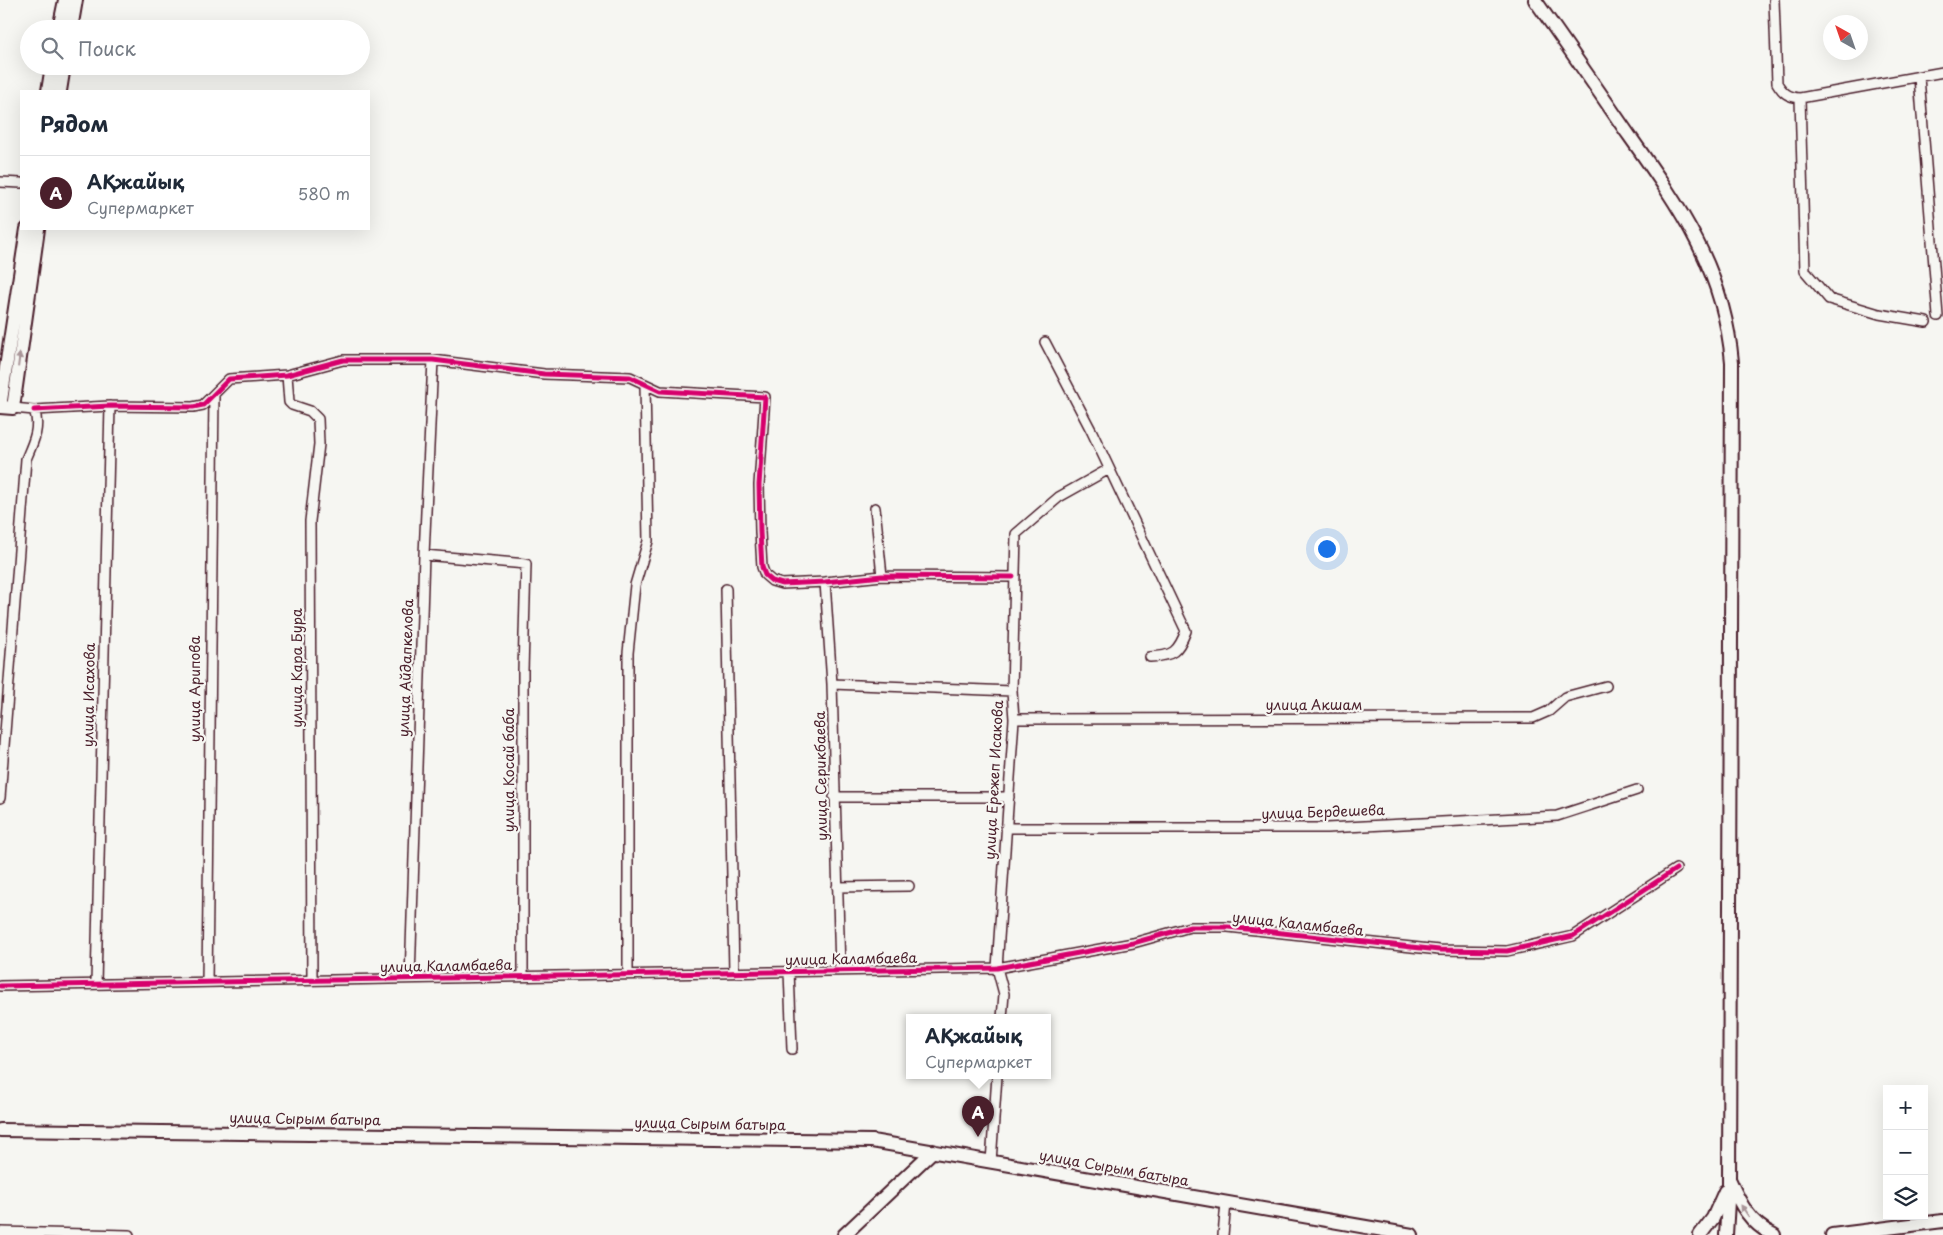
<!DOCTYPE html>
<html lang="ru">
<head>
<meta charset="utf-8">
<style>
	:root { --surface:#fff; --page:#f6f6f7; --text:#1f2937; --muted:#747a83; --line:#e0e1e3; --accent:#4a1f2b }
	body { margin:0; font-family:"Playpen Sans",sans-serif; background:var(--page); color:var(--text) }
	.controls { position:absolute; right:15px; bottom:15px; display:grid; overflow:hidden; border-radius:0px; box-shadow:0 5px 20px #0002 }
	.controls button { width:45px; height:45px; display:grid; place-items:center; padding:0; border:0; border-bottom:1px solid var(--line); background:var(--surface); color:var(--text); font:25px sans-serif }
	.compass { position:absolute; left:1823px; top:15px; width:45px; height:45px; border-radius:50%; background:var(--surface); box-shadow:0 5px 20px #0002; rotate:320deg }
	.you { position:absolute; left:1326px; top:548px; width:18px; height:18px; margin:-12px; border:4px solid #fff; border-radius:50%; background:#1a73e8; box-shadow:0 0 0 8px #1a73e833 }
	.badge { display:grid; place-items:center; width:32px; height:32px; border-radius:50%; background:var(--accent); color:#fff; font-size:16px; font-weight:700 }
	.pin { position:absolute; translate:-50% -41px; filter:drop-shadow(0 1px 2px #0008) }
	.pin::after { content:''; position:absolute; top:26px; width:18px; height:15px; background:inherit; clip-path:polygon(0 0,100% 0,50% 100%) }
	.popup { position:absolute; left:906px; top:1014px; width:145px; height:65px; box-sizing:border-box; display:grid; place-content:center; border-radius:0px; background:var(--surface); filter:drop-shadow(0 1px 4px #0005); font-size:16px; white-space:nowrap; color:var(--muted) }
	.popup b { font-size:19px; color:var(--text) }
	.popup::after { content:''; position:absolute; left:50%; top:100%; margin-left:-10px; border:10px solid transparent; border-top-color:var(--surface) }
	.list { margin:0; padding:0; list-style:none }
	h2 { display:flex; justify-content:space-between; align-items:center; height:65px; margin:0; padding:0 20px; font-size:21px }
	h2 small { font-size:16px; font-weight:400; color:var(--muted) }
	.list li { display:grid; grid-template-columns:32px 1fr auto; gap:15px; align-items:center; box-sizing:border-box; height:75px; padding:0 20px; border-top:1px solid var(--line) }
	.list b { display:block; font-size:19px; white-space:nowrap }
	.list p { margin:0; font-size:16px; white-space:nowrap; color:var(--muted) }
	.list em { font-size:16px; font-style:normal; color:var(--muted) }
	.icon { flex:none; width:28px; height:28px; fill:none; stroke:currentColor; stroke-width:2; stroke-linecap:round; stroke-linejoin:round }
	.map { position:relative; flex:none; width:1943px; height:1235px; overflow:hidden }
	.search { position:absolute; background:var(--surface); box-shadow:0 5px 20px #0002; left:20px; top:20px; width:350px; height:55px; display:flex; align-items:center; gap:12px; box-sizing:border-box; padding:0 18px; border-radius:28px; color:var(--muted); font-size:19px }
	.panel { position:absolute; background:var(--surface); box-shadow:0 5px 20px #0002; left:20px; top:90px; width:350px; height:140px; border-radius:0px }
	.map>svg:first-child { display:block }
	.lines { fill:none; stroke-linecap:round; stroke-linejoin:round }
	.street-casing { stroke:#4a1f2b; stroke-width:12 }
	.secondary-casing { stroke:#4a1f2b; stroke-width:16 }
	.street { stroke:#f6f6f2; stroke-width:9 }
	.secondary { stroke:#f6f6f2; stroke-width:12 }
	.cycleway-casing { stroke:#f6f6f2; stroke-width:8 }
	.cycleway { stroke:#d6006c; stroke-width:5 }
	.oneway { fill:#a99598 }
	.labels { text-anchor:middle; stroke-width:4.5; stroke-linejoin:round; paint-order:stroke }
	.street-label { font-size:14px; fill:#4a1f2b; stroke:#f6f6f2 }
</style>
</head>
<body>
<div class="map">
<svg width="1943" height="1235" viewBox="0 0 1943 1235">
	<rect width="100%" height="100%" fill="#f6f6f2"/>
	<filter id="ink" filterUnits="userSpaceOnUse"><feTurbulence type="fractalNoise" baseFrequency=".02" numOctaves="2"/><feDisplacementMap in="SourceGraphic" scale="10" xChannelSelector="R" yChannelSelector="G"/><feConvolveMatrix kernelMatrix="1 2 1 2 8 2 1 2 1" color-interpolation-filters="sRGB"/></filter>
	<g filter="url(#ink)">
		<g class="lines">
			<g class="street-casing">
				<path id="street" d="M 1774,0 L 1777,83 C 1783,93 1788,97 1800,98 L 1943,72
					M 1919,77 L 1938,316
					M 1800,98 L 1805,271 L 1829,299 L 1879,314 L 1926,322
					M 0,182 L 21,183
					M 1045,342 L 1092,432 L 1186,631 C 1178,652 1173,656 1150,657
					M 287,375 L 289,402 L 292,405 L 310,411 L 318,419 L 319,444 L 310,521 L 312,980
					M 34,410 L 110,406 L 193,407 L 203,405 L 229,379 L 287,375 L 343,360 L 433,360 L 544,374 L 630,377 L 660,391 L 765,397 L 759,485 L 760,532 L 762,567 L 765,575 L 772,581 L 782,584 L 825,582 L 882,576 L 1013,577
					M 875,508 L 882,576
					M 424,555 L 526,564 L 523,671 L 523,976
					M 825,582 L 832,684 L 840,970
					M 726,589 L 734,972
					M 832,684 L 1012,691
					M 1014,719 L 1533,718 L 1549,711 L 1565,697 L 1606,686
					M 834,797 L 1009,797
					M 0,798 L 26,459 C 33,443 41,427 34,410 L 13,408
					M 1006,828 L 1327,828 L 1557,816 L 1637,790
					M 837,887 L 909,886
					M 789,971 L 792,1049
					M 628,974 L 628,653 L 635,585 L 648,541 L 645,385
					M 410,978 L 424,555 L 433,360
					M 207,982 L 214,396
					M 96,984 L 110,406
					M 0,986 L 997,968 L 1133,943 L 1190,927 L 1228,927 L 1439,950 L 1507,951 L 1573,936 L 1676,869
					M 1002,1018 L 1004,994 L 997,968 L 1014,719 L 1012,691 L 1016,534 L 1059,497 L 1109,469
					M 991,1162 L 997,1076
					M 0,1232 L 129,1235
					M 1223,1235 L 1226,1203"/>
			</g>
			<g class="secondary-casing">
				<path id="secondary" d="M 1535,0 C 1566,44 1596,87 1626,131 C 1679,206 1724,268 1732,362 L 1729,1184 L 1726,1235
					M 59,29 L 65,0
					M 71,29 L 76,0
					M 48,91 L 52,66
					M 60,91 L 64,66
					M 0,407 L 13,408 L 38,229
					M 0,407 L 27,229
					M 0,1130 L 872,1141 L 1412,1235
					M 1730,1181 C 1740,1204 1750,1224 1774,1235
					M 844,1235 L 933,1151
					M 1700,1235 L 1713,1218 L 1725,1191
					M 1832,1235 L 1943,1221"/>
			</g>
			<use href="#street" class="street"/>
			<use href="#secondary" class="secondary"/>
			<g class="cycleway-casing">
				<path id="cycleway" d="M 34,410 L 110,406 L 193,407 L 203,405 L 229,379 L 287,375 L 343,360 L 433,360 L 544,374 L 630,377 L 660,391 L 765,397 L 759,485 L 760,532 L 762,567 L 765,575 L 772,581 L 782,584 L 825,582 L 882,576 L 1013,577
					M 0,986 L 997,968 L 1133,943 L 1190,927 L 1228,927 L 1439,950 L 1507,951 L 1573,936 L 1676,869"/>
			</g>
			<use href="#cycleway" class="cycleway"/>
		</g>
		<defs><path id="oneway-solid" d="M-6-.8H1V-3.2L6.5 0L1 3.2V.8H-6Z" transform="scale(1.25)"/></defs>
		<g class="oneway">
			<use href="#oneway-solid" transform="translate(19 360) rotate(-83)"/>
			<use href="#oneway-solid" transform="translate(1745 1211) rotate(-124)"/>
		</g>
	</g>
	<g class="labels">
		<g class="street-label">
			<text transform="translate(297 668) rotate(-90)" y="5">улица Кара Бура</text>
			<text transform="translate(406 668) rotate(-88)" y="5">улица Айдапкелова</text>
			<text transform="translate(195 689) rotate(-90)" y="5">улица Арипова</text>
			<text transform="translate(89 695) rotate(-89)" y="5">улица Исахова</text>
			<text x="1314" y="710">улица Акшам</text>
			<text transform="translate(509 770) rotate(-90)" y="5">улица Косай баба</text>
			<text transform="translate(821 776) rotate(-91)" y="5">улица Серикбаева</text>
			<text transform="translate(994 780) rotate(-87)" y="5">улица Ережеп Исакова</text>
			<text transform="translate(1323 812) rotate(-2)" y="5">улица Бердешева</text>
			<text transform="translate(1298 924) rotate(6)" y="5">улица Каламбаева</text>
			<text transform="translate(851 959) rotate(-1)" y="5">улица Каламбаева</text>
			<text transform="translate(446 966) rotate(-1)" y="5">улица Каламбаева</text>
			<text transform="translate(305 1119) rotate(1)" y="5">улица Сырым батыра</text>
			<text transform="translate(710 1124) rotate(1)" y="5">улица Сырым батыра</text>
			<text transform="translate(1114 1168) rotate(10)" y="5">улица Сырым батыра</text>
		</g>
	</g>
</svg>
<div class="controls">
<button>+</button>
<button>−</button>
<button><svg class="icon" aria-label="layers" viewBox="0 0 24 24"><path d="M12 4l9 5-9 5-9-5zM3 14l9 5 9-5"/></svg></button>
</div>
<svg class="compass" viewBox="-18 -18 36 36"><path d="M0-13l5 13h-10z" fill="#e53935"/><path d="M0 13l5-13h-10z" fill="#747a83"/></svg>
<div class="you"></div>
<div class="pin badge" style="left:978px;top:1137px">A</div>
<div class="popup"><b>АҚжайық</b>Супермаркет</div>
<div class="search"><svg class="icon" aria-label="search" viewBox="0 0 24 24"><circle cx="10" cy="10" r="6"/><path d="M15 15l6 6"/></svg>Поиск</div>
<section class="panel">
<h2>Рядом<small></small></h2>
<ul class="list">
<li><span class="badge">A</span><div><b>АҚжайық</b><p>Супермаркет</p></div><em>580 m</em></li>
</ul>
</section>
</div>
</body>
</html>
